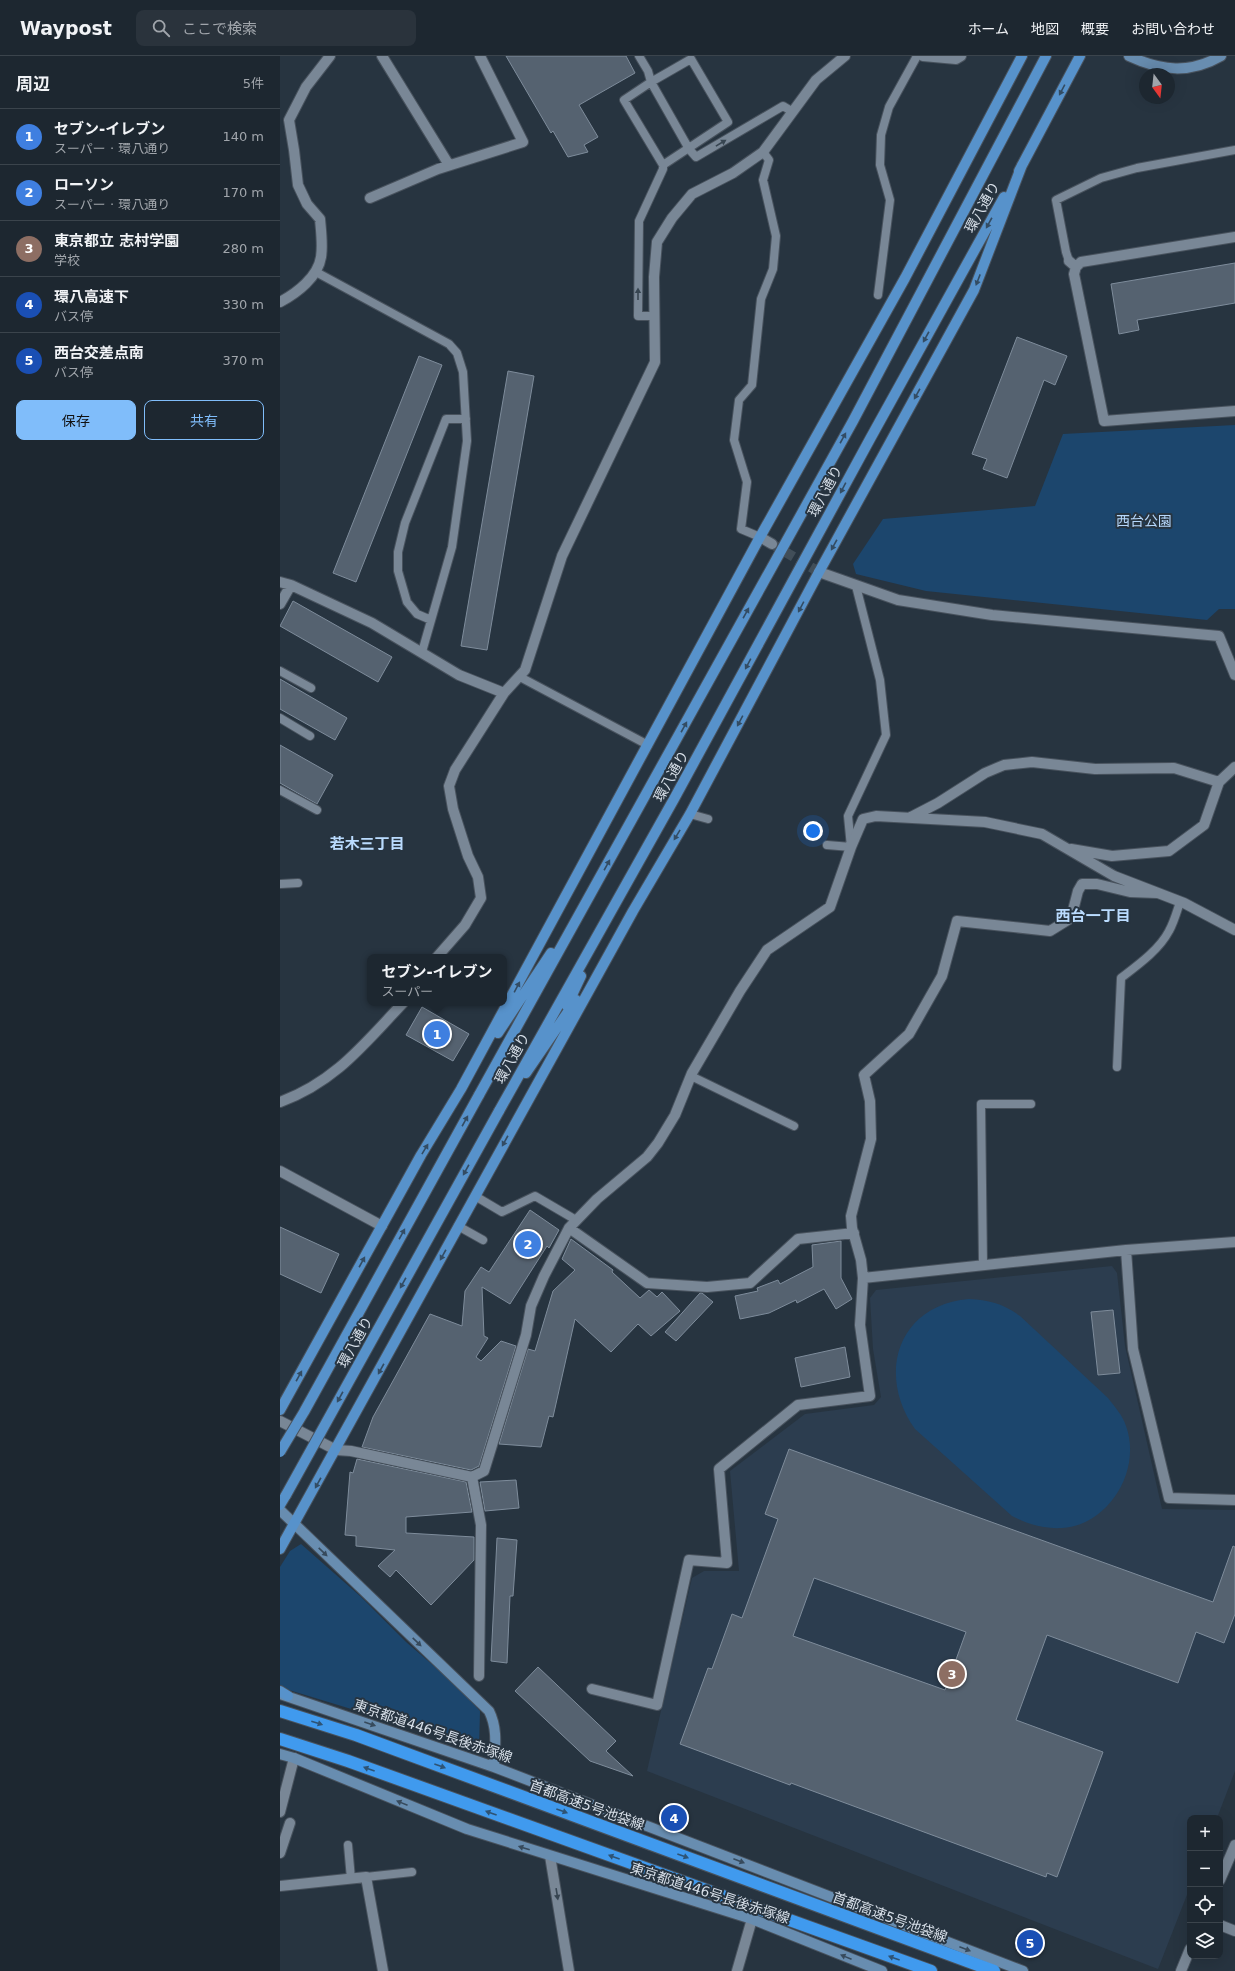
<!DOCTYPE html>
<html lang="ja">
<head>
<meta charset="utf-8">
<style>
	:root { --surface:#1d2730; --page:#2a333c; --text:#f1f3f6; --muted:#a0a5ab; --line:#3b444c; --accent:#80bdfa }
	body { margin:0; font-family:"DejaVu Sans","Noto Sans JP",sans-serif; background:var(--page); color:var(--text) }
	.controls { position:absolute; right:12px; bottom:12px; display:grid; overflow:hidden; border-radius:8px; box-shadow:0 4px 16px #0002 }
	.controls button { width:36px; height:36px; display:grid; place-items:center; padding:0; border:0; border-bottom:1px solid var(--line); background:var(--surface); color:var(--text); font:20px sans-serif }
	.compass { position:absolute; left:859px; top:12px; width:36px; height:36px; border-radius:50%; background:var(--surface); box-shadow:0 4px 16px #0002; rotate:165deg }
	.you { position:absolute; left:533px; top:775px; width:14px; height:14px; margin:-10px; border:3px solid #fff; border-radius:50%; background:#1a73e8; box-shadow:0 0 0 6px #1a73e833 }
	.badge { display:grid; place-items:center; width:26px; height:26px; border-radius:50%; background:var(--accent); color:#fff; font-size:13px; font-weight:700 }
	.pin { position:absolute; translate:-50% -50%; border:2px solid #fff; box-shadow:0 1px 4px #0006 }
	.popup { position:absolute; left:87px; top:898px; width:140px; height:52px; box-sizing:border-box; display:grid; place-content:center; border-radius:8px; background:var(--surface); filter:drop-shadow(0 1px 3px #0005); font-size:13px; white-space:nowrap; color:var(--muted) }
	.popup b { font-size:15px; color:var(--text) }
	.popup::after { content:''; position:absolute; left:50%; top:100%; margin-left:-8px; border:8px solid transparent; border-top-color:var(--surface) }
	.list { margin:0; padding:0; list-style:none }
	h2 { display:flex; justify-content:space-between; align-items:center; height:52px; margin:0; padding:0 16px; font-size:17px }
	h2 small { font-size:13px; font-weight:400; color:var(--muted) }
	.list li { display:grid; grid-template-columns:26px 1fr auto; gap:12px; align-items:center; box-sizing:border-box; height:56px; padding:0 16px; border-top:1px solid var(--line) }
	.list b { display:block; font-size:15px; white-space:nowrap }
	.list p { margin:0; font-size:13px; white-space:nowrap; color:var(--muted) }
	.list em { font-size:13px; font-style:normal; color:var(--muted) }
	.actions { display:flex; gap:8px; padding:12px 16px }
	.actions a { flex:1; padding:9px 0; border:1px solid var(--accent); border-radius:8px; text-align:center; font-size:14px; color:var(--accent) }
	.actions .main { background:var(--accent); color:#111 }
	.icon { flex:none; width:22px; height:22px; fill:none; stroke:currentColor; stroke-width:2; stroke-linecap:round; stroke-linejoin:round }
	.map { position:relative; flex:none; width:955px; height:1915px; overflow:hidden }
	header { display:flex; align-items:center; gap:24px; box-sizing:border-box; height:56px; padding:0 20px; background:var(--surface); border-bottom:1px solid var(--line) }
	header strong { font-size:19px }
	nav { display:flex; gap:22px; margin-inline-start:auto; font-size:14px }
	.search { width:280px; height:36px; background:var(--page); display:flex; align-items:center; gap:10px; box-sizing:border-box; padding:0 14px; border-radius:8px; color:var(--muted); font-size:15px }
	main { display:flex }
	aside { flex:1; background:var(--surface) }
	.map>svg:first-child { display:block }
	.built { fill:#2c3d4f }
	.green { fill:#1c466d }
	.building { fill:#556270; stroke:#7e8c9b; fill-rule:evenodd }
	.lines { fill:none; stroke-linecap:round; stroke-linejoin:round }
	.street-tunnel { stroke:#414e59; stroke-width:10; stroke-dasharray:10 5; stroke-linecap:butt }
	.lane-casing { stroke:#48525d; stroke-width:10 }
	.street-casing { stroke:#48525d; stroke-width:12 }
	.secondary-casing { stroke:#48525d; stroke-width:12 }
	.primary-casing { stroke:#48525d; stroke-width:12 }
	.highway-casing { stroke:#48525d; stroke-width:14 }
	.lane { stroke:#798796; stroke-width:8 }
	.street { stroke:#798796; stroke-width:10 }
	.secondary { stroke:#688db0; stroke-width:10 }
	.primary { stroke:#5792cb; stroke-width:10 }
	.highway { stroke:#409aee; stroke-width:12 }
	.primary-bridge-casing { stroke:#48525d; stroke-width:12; stroke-linecap:butt }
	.primary-bridge { stroke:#5792cb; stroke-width:10 }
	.oneway { fill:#334c63 }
	.oneway2 { fill:#374551 }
	.oneway3 { fill:#374a5c }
	.oneway4 { fill:#2e5374 }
	.labels { text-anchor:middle; stroke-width:4; stroke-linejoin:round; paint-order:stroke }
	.street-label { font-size:14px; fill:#d7dfe8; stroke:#273440 }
	.park-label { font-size:14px; fill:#b5d7fb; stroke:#273440 }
	.neighbourhood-label { font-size:15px; font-weight:bold; fill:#badbfe; stroke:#273440 }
</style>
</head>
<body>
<header>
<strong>Waypost</strong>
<div class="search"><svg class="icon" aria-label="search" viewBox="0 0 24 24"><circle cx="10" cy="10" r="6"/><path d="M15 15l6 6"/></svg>ここで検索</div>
<nav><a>ホーム</a><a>地図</a><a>概要</a><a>お問い合わせ</a></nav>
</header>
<main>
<aside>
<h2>周辺<small>5件</small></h2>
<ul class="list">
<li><span class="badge" style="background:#3f7fe0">1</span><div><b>セブン-イレブン</b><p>スーパー · 環八通り</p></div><em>140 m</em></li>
<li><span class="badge" style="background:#3f7fe0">2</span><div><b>ローソン</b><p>スーパー · 環八通り</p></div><em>170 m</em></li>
<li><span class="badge" style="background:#8d6e63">3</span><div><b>東京都立 志村学園</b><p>学校</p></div><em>280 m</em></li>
<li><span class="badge" style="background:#1a4fb4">4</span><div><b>環八高速下</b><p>バス停</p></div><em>330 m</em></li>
<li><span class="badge" style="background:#1a4fb4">5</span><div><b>西台交差点南</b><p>バス停</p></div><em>370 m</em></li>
</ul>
<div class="actions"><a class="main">保存</a><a>共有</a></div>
</aside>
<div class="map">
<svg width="955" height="1915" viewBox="0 0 955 1915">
	<rect width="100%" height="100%" fill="#273440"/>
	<path class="built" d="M 832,1210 L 837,1217 L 845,1290 L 882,1453 L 955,1454 L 955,1715 L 937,1762 L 910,1762 L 910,1831 L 878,1913 L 367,1715 L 412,1522 L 424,1515 L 459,1515 L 450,1415 L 525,1358 L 594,1349 L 601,1341 L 593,1293 L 590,1242 L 596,1234 Z"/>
	<path class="green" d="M 955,369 L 955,553 L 939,553 L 927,564 L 646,535 L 576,518 L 573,508 L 603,463 L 755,450 L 783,378 Z
		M 689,1243 C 709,1244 724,1248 740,1260 L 828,1342 C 835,1351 843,1360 846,1370 C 862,1414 829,1469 782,1472 C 763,1473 748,1468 732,1460 L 635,1373 C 596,1318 618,1249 689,1243 Z
		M 21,1488 L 80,1540 L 126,1586 L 175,1628 L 200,1655 L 199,1692 L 9,1634 L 0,1629 L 0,1511 L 10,1495 Z"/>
	<path class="building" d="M 226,0 L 346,0 L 355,17 L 299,49 L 318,81 L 304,89 L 308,96 L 288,101 L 273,75 L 271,77 Z
		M 955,207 L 955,247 L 857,264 L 859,274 L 839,278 L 831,228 Z
		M 737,281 L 787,300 L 775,329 L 764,324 L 727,422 L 703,413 L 707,403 L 692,398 Z
		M 139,300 L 162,309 L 76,526 L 53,517 Z
		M 228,315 L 254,320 L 207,594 L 181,590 Z
		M 13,545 L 112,601 L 98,626 L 0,570 Z
		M 0,623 L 67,662 L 55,684 L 0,653 Z
		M 0,689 L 53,719 L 37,748 L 0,727 Z
		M 142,951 L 189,978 L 173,1005 L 126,979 Z
		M 250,1154 L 279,1174 L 269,1192 L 267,1190 L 230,1248 L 202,1231 L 204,1280 L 208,1282 L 196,1301 L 201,1305 L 221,1285 L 236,1290 L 199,1410 L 191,1414 L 82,1391 L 93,1361 L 150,1258 L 182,1270 L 185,1235 L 201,1211 L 209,1216 Z
		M 0,1171 L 59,1198 L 41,1237 L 0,1218 Z
		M 291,1183 L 333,1214 L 332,1216 L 360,1242 L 369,1234 L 377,1241 L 382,1236 L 400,1255 L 371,1280 L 358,1268 L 331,1296 L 295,1263 L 273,1361 L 269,1360 L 261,1391 L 219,1388 L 248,1293 L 255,1295 L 273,1235 L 295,1214 L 282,1203 Z
		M 561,1185 L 561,1222 L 572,1243 L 556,1253 L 544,1233 L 517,1247 L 516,1244 L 489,1257 L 460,1263 L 455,1240 L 478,1235 L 477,1232 L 498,1224 L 500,1228 L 533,1211 L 532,1189 Z
		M 420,1237 L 422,1237 L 433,1246 L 396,1285 L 385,1276 Z
		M 833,1254 L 840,1317 L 818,1319 L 811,1256 Z
		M 565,1291 L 570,1321 L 521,1331 L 515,1302 Z
		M 509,1393 L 933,1546 L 953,1490 L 955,1491 L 955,1558 L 944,1587 L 916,1576 L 898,1627 L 767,1579 L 736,1664 L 823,1696 L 777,1821 L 767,1817 L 766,1821 L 511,1727 L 510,1729 L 400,1688 L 428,1612 L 432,1613 L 452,1558 L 462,1562 L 498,1463 L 485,1458 ZM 534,1522 L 686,1576 L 665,1634 L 513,1580 Z
		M 77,1403 L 186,1426 L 192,1456 L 126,1461 L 126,1477 L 194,1481 L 194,1504 L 151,1549 L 116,1514 L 110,1521 L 98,1510 L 115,1494 L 76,1490 L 76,1480 L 65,1479 L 70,1416 L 73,1417 Z
		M 236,1424 L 239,1452 L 205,1455 L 200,1426 Z
		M 217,1482 L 237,1484 L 233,1540 L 230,1540 L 227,1607 L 211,1605 Z
		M 258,1611 L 336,1685 L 326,1695 L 353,1720 L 310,1705 L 235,1635 Z"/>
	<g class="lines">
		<path class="street-tunnel" d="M 492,488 L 539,516"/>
		<g class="lane-casing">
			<path id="lane" d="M 359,0 L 368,15 L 371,26 L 411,3 L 448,66 L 383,109
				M 789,205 L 786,196 L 776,144 L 821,122 L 857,112 L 955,94
				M 36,216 L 169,288 L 177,297 L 183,316 L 187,385 L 172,491 L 142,596
				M 598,239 L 610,144 L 600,109 L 601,79 L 609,51 L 637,0
				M 375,260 L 358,260 L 359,165 L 383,113 L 383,109 L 344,44 L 371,26 L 409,93 L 416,101 L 503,50 L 513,56
				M 480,481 L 461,473 L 467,426 L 454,384 L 459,344 L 472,329 L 481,243 L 493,213 L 496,180 L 483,124 L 489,104 L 483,96
				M 151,564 L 137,558 L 127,546 L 118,515 L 118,496 L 125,467 L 166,363 L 186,363
				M 0,615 L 31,632
				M 240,621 L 368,689
				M 0,662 L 30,680
				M 0,734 L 37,754
				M 410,758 L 428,763
				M 547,789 L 571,791 L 568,760 L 606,679 L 600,624 L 576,530
				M 0,828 L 18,827
				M 837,1011 L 841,922 C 858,909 879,894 889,875 C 894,866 897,855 900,846
				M 411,1020 L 514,1070
				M 195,1140 L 222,1156 L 255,1140 L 296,1164
				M 178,1170 L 203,1184
				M 703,1209 L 701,1048 L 751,1048
				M 68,1789 L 71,1823
				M 86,1821 L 132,1816"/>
		</g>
		<g class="street-casing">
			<path id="street" d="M 102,0 L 169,109
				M 643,0 L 676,3 L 681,0
				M 90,142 L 158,113 L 243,86 L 200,0
				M 789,205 L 796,211 L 801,206 L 955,181
				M 796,211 L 794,218 L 824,365 L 955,355
				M 0,246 C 17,237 38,221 41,201 C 43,189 41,175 40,163 L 27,148 L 18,129 L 14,94 L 9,64 L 26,31 L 50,0
				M 480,481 L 492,488
				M 539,516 L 618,544 L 712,559 L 939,580 L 955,619
				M 0,526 L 11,529 L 92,567 L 179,619 L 224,637
				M 0,548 L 11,529
				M 631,761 L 658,747 L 705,717 L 724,709 L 752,706 L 815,713 L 894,712 L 939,726
				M 791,793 L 832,800 L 889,795 L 924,769 L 939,726 L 955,711
				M 157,901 L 185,869 L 201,842 L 198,821 L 188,800 L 173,753 L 169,730 L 175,714 L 224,637 L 245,614 L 282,500 L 375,306 L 374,221 L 377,186 L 392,162 L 412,138 L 453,117 L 483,96 L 536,24 L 565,0
				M 0,1046 C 55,1026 84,988 123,947
				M 0,1115 L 102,1170
				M 289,1172 L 367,1227 L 427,1231 L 470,1227 L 518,1183 L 574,1177
				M 846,1194 L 853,1293 L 889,1442 L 955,1444
				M 583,1222 L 846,1194 L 955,1186
				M 0,1365 L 56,1394 L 71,1395 L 192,1421 L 201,1469 L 199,1620
				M 192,1421 L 204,1415 L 246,1279 L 251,1250 L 264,1220 L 289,1172 L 317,1143 L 367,1101 L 378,1087 L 395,1059 L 412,1017 L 460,935 L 487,894 L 550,851 L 571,791 L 583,763 L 596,760 L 705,766 L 762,778 L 834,820 L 904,847 L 955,874
				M 312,1633 L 377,1649 L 409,1504 L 447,1507 L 439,1413 L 518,1349 L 590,1340 L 580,1269 L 583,1222 L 581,1204 L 572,1172 L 571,1160 L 591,1083 L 590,1045 L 584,1019 L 629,978 L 662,920 L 677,865 L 770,875 L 791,862 L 798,835 L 802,828 L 817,828 L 850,836 L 877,837
				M 0,1756 L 14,1702
				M 0,1797 L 10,1767
				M 270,1800 L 289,1915
				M 940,1824 L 955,1789
				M 0,1830 L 86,1821 L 103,1915
				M 940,1869 L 955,1875
				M 457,1915 L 472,1863
				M 901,1915 L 910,1893"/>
		</g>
		<g class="secondary-casing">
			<path id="secondary" d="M 849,0 C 881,15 910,18 941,0
				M 0,1454 L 209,1655 C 218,1673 215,1691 214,1711
				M 0,1638 L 214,1711 L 743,1915
				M 0,1698 L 14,1702 L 187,1773 L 472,1863 L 602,1915"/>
		</g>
		<g class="primary-casing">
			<path id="primary" d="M 739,115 L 800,0
				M 287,950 L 301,920
				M 218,977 L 271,897
				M 246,1017 L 296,944
				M 199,1039 L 573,365 L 766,0
				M 219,1055 L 394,743 L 590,383 L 724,141
				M 0,1354 L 141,1099 L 181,1033 L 480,481 L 625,222 L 742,0
				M 0,1449 L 6,1439
				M 0,1493 L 353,855 L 410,758 L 539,516 L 694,234 L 742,109
				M 0,1635 L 8,1640"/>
		</g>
		<g class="highway-casing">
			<path id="highway" d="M 0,1655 L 76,1679 L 714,1915
				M 0,1683 L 68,1705 L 651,1915"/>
		</g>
		<use href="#lane" class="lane"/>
		<use href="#street" class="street"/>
		<use href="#secondary" class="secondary"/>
		<use href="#primary" class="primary"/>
		<use href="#highway" class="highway"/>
		<g class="primary-bridge-casing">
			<path id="primary-bridge" d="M 0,1396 L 24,1356 L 199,1039
				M 6,1439 L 219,1055"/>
		</g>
		<use href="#primary-bridge" class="primary-bridge"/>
	</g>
	<defs><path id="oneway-solid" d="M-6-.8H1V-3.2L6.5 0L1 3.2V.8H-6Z"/></defs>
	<g class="oneway">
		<use href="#oneway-solid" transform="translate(782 34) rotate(118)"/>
		<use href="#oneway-solid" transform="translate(709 167) rotate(119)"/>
		<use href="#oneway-solid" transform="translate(698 224) rotate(111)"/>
		<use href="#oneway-solid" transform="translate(646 281) rotate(119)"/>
		<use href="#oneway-solid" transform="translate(637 338) rotate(119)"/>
		<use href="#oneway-solid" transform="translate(563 382) rotate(-61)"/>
		<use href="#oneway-solid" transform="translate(563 432) rotate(118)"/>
		<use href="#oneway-solid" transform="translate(554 489) rotate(119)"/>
		<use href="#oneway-solid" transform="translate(521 551) rotate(118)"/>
		<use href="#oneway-solid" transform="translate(466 557) rotate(-61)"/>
		<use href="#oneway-solid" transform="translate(468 608) rotate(118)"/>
		<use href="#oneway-solid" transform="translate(460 665) rotate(118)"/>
		<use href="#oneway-solid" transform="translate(404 671) rotate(-61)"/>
		<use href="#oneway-solid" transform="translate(397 779) rotate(121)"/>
		<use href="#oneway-solid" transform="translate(327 809) rotate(-61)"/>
		<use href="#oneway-solid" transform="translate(237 931) rotate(-62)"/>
		<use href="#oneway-solid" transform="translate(185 1065) rotate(-61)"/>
		<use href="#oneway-solid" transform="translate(225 1085) rotate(119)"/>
		<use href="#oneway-solid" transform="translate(145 1093) rotate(-59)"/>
		<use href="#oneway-solid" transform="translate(186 1114) rotate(119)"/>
		<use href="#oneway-solid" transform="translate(122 1178) rotate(-61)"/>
		<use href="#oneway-solid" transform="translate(163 1199) rotate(119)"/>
		<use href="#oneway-solid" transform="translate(82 1206) rotate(-61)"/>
		<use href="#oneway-solid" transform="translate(123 1227) rotate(119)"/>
		<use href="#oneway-solid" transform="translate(101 1313) rotate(119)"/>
		<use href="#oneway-solid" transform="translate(19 1320) rotate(-61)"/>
		<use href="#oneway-solid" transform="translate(60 1341) rotate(119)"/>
		<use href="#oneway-solid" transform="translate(38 1427) rotate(119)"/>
	</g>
	<g class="oneway2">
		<use href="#oneway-solid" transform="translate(441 87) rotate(-31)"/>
		<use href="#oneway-solid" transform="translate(358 238) rotate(-90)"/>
		<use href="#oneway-solid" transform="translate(277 1838) rotate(81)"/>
	</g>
	<g class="oneway3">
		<use href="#oneway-solid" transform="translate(43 1496) rotate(44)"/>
		<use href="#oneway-solid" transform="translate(137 1586) rotate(44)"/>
		<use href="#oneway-solid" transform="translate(90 1668) rotate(19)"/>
		<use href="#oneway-solid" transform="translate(122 1747) rotate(-158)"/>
		<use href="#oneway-solid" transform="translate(244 1792) rotate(-162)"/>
		<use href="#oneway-solid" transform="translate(459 1805) rotate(21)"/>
		<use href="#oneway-solid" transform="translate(685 1893) rotate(21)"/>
		<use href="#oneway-solid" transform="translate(566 1901) rotate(-158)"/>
	</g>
	<g class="oneway4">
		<use href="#oneway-solid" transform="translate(37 1667) rotate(18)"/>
		<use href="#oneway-solid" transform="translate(160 1710) rotate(20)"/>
		<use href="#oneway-solid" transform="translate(89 1713) rotate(-160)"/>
		<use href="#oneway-solid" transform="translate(282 1755) rotate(20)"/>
		<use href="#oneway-solid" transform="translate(211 1757) rotate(-160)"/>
		<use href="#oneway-solid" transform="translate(403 1800) rotate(20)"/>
		<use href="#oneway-solid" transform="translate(334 1801) rotate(-160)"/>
		<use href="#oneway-solid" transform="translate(614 1902) rotate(-160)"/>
	</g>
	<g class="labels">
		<g class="street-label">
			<text transform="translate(702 151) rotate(-61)" y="5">環八通り</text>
			<text transform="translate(545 435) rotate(-62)" y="5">環八通り</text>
			<text transform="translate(391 720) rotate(-61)" y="5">環八通り</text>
			<text transform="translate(232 1002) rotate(-61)" y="5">環八通り</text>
			<text transform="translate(75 1286) rotate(-61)" y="5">環八通り</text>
			<text transform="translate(153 1675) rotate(19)" y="5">東京都道446号長後赤塚線</text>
			<text transform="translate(307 1749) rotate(20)" y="5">首都高速5号池袋線</text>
			<text transform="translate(430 1837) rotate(18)" y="5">東京都道446号長後赤塚線</text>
			<text transform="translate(610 1861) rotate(20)" y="5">首都高速5号池袋線</text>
		</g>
		<g class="park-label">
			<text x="864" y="470">西台公園</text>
		</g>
		<g class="neighbourhood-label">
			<text x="87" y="793">若木三丁目</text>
			<text x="813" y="865">西台一丁目</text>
		</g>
	</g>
</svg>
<div class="controls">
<button>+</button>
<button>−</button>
<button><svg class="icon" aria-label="locate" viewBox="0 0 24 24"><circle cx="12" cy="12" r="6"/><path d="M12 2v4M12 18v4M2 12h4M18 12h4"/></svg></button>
<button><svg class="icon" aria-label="layers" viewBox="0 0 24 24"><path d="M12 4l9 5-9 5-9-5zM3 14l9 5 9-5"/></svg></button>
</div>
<svg class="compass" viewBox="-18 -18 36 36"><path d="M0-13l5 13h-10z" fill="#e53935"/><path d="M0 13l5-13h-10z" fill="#a0a5ab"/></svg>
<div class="you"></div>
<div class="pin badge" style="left:157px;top:978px;background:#3f7fe0">1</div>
<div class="popup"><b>セブン-イレブン</b>スーパー</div>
<div class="pin badge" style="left:248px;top:1188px;background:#3f7fe0">2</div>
<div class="pin badge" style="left:672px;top:1618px;background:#8d6e63">3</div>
<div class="pin badge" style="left:394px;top:1762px;background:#1a4fb4">4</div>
<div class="pin badge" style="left:750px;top:1887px;background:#1a4fb4">5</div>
</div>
</main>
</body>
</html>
